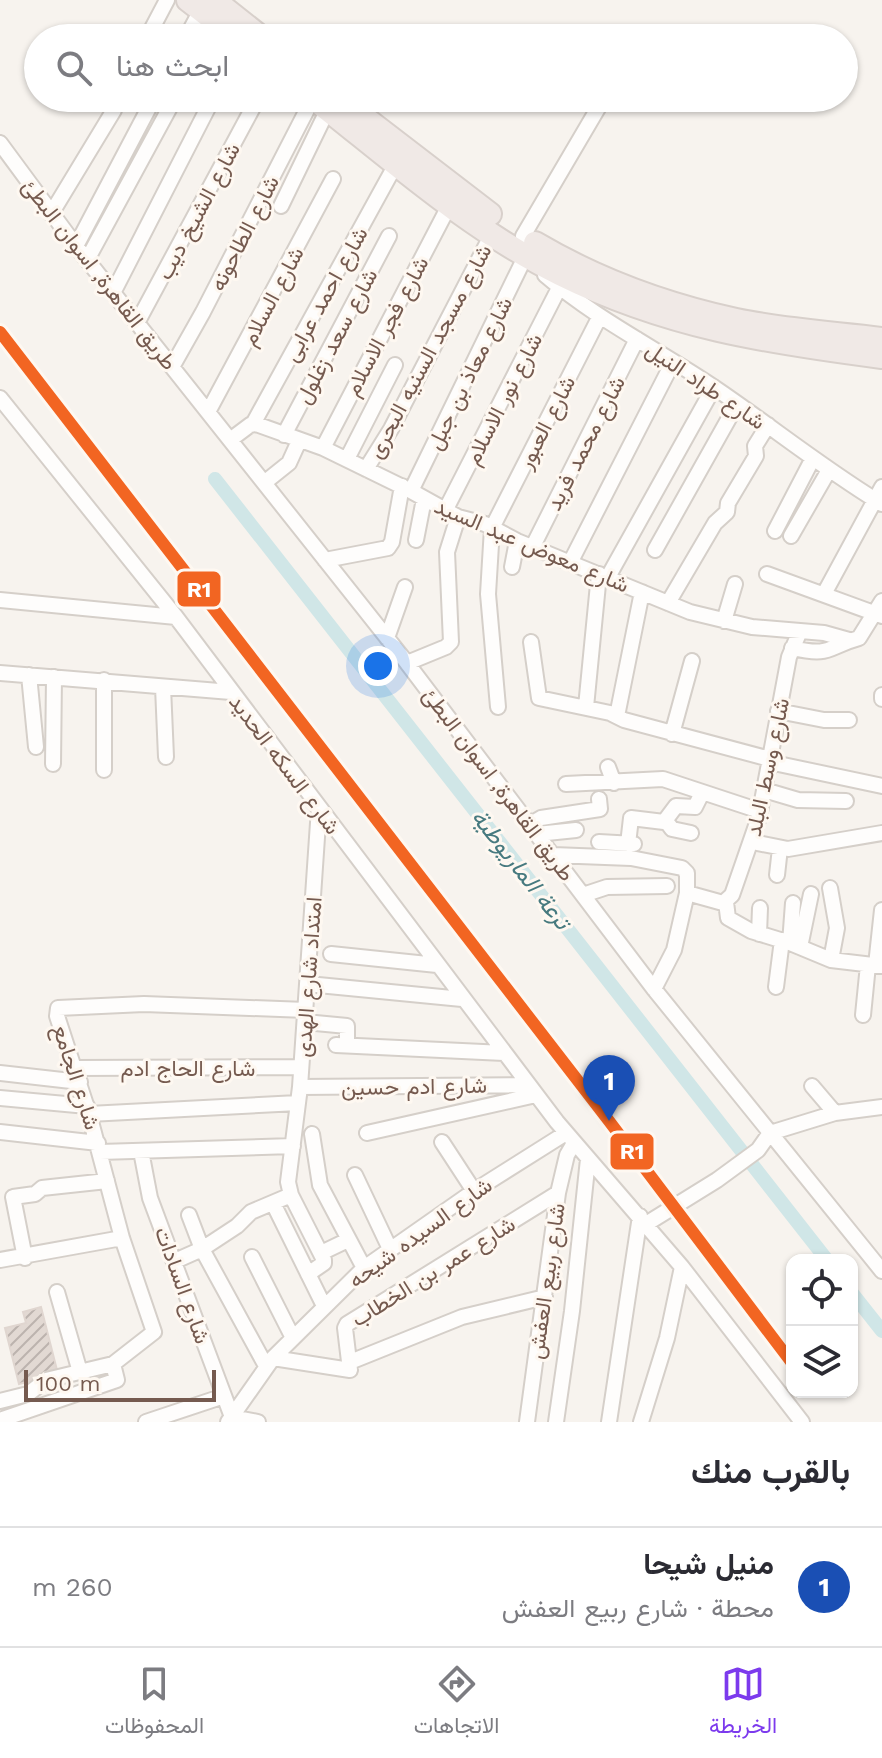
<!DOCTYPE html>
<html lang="ar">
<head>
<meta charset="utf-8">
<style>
	:root { --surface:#fff; --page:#f7f7f7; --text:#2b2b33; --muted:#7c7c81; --line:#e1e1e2; --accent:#7c3aed }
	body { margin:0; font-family:"Work Sans",Vazirmatn,sans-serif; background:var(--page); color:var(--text); direction:rtl }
	.controls { position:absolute; right:24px; bottom:24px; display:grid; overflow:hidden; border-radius:16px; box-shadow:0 2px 6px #0004 }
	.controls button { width:72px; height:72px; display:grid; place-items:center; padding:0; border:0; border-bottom:2px solid var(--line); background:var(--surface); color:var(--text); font:40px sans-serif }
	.scale { position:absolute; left:24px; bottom:20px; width:192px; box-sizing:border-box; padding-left:8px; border:4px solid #755a4f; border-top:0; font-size:22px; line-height:28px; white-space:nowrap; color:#755a4f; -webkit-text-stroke:6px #fef8f1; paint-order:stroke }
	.you { position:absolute; left:378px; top:666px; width:28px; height:28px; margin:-20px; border:6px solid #fff; border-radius:50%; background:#1a73e8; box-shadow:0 0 0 12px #1a73e833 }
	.badge { display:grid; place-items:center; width:52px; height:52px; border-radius:50%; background:var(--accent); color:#fff; font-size:26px; font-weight:700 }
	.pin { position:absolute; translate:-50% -66px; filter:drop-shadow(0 2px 4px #0008) }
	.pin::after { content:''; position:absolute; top:42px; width:28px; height:24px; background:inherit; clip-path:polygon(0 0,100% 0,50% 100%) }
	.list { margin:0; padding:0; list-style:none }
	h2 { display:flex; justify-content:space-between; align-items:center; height:104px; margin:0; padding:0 32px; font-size:34px }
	h2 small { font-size:26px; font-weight:400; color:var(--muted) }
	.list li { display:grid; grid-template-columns:52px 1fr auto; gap:24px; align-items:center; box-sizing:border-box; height:120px; padding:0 32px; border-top:2px solid var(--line) }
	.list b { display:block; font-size:30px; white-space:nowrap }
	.list p { margin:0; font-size:26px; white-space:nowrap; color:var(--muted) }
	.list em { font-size:26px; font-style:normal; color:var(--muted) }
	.icon { flex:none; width:44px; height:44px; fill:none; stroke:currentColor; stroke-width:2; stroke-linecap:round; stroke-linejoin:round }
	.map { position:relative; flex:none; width:882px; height:1422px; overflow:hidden; direction:ltr }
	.search { position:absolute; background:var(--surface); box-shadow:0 2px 6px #0004; left:24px; right:24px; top:24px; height:88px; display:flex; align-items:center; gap:20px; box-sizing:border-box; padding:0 28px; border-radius:44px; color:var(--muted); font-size:30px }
	.sheet { height:224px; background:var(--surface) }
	nav { display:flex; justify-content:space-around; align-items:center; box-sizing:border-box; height:112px; border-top:2px solid var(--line); background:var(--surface); font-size:22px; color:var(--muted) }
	nav a { display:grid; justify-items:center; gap:4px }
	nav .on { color:var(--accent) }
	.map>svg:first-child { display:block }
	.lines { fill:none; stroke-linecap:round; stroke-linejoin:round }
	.canal { stroke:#d0e6e7; stroke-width:14 }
	.building { fill:url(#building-hatch); stroke:#e0d6d0; stroke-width:2 }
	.minor-casing { stroke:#d5cfc9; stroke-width:18 }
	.highway-casing { stroke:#d8d0cb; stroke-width:26 }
	.minor { stroke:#fefdfc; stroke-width:14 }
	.highway { stroke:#f0e9e6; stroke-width:22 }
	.rail-1-casing { stroke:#fef8f1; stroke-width:18 }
	.rail-1 { stroke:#f26522; stroke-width:12 }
	.labels { text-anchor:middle; stroke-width:6; stroke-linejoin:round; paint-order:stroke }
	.street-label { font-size:22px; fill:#755a4f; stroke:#fef8f1 }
	.water-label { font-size:24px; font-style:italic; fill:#477a7f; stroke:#fef8f1 }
	.line-badge { stroke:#fef8f1; stroke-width:3 }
	.badge-label { font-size:22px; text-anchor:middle; font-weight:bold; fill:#fff }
</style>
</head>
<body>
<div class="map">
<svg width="882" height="1422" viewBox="0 0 882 1422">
	<defs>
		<pattern id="building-hatch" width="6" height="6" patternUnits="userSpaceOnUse" patternTransform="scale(2)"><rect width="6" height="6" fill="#e2d9d3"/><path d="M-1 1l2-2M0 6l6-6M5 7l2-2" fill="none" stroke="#bcb3ae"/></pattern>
	</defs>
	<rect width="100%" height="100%" fill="#f7f3ee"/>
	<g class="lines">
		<path class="canal" d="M 215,479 L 827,1260
			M 852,1293 L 882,1331"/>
	</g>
	<path class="building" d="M 41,1307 L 58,1374 L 19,1384 L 5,1328 L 26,1323 L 23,1312 Z"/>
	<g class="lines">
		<g class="minor-casing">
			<path id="minor" d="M 147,38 L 167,0
				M 186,38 L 201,10
				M 0,143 L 76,246 L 407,663 L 654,989 L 882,1271
				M 281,206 L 328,109
				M 51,214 L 114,110 L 115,98
				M 523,236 L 604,98
				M 76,246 L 154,98
				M 87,260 L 175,98
				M 545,275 C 597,320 659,350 715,388 C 771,426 824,469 882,504
				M 113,293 L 213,98
				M 137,323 L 258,98
				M 172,367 L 203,312 L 313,98
				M 0,398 L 176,617 L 557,1122 L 682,1267 L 802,1422
				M 208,412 L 333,179
				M 253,424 L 396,164
				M 284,435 L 389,236
				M 230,440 L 250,425 L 256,424 L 323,448 L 411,491 L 458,517 L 485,524 L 517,541 L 690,612 L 752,627 L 824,633 L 849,640
				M 323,448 L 450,204
				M 347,459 L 395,365
				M 366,469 L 391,429 L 492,234
				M 264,483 L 289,463 L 299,441
				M 411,491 L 526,255
				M 445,511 L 560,286
				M 775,531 L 812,460
				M 791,536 L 829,470
				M 416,540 L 424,499
				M 532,548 L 637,339
				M 655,550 L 737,404
				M 325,560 L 388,548 L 392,542 L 402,486
				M 570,563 L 673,362
				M 512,567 L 517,541
				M 767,574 L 882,616
				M 608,577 L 714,387
				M 824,594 L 882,487
				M 0,600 L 176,617
				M 668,603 L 715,523 L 727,512 L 728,503 L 756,456 L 755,446 L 768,425
				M 724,621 L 735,584
				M 387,638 L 405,587
				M 531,642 L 539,698 L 610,713 L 624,720 L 770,759
				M 792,648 C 832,657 826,647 859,638 L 882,601
				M 407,663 L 446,647 L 451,642 L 447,552 L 458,517
				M 0,673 L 231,692
				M 29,675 L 36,747
				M 163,687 L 166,757
				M 882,695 L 882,699
				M 498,707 L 488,594 L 492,528 L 600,316
				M 586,707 L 599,574
				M 778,711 L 824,720 L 849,720
				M 617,716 L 642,592
				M 672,734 L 692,661
				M 769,762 L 882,786
				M 53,764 L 54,677
				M 608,767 L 614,783
				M 104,770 L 104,680
				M 566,784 L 663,779 L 760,811
				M 764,790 L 798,800 L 846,801
				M 666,821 L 672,829 L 691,833
				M 529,825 L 541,818 L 600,809 L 599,799
				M 537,834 L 576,830
				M 599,842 L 634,844
				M 752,842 L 788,849 L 882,833
				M 628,844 L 631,818 L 664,822 L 676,806 L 695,807 L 702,793
				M 553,855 L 631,858 L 682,868 L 687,873 L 687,893
				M 777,875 L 780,848
				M 830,888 L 837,928 L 831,960
				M 583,895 L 607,887 L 667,886
				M 726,902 L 728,918 L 751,931 L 790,943 L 831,960 L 882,966
				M 759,934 L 760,908
				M 790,943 L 793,903
				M 800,947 L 811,894
				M 331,954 L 437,965
				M 876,965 L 882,910
				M 308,984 L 462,999
				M 776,987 L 782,940
				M 654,989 L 674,950 L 687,893 L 723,903 L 732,895 L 759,817 L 789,657 L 800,631
				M 863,1015 L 868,965
				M 305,1022 L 347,1026 L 347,1045
				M 336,1045 L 504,1053
				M 75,1068 L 301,1067
				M 0,1073 L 80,1082
				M 812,1086 L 835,1113
				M 300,1087 L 529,1085
				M 0,1098 L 87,1106
				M 89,1114 L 298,1103
				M 0,1132 L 98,1143
				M 367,1133 L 536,1095
				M 312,1134 L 320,1185 L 364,1268
				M 442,1142 L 474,1191
				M 141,1151 L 150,1198 L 232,1417 L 258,1422
				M 100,1152 L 293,1146
				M 355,1175 L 390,1249
				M 273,1203 L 324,1306
				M 189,1215 L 202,1249 L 266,1366
				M 646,1224 L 717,1180 L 758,1150 L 770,1133 L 835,1113 L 882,1107
				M 321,1253 L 348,1240
				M 252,1257 L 293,1338
				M 25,1258 L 13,1197 L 35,1194 L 42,1188 L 107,1181
				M 0,1260 L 122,1238
				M 175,1261 L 202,1249 L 237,1226 L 251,1212 L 291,1195
				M 308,1274 L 324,1263 L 324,1260 L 291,1195 L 288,1182 L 300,1087 L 319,808
				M 57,1292 L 80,1372
				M 273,1358 L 350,1370 L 345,1328 L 347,1324 L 558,1193
				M 350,1362 L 462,1317 L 545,1297
				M 0,1401 L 28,1394 L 46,1380 L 113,1364 L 154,1332 L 122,1238 L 89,1114 L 57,1016 L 58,1008 L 144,1004 L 306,1010
				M 0,1420 L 117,1380 L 113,1364
				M 146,1422 L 224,1396
				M 228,1422 L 273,1358 L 364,1268 L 474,1191 L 566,1133
				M 527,1422 L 558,1193 L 567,1155 L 574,1143
				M 556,1422 L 572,1311 L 588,1159
				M 609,1422 L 640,1216
				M 641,1422 L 667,1338 L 682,1267"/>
		</g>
		<g class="highway-casing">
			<path id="highway" d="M 188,0 L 237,38
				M 214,0 L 262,38
				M 313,98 C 392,160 470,230 560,274 C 667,327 766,342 882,357
				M 339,98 L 490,214
				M 535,243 C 596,279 667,305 736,320 C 784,330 833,333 882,339"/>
		</g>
		<use href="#minor" class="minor"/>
		<use href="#highway" class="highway"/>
		<g class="rail-1-casing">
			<path id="rail-1" d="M 0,332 L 609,1121 L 792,1363"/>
		</g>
		<use href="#rail-1" class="rail-1"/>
	</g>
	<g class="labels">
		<g class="street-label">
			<text transform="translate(198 211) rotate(-62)" y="8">شارع الشيخ ديب</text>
			<text transform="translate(244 233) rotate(-63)" y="8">شارع الطاحونه</text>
			<text transform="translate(100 274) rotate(52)" y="8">طريق القاهرة, اسوان البطئ</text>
			<text transform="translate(325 294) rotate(-61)" y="8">شارع احمد عرابى</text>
			<text transform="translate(272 296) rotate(-62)" y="8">شارع السلام</text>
			<text transform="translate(386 326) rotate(-62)" y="8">شارع فجر الاسلام</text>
			<text transform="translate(336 336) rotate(-62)" y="8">شارع سعد زغلول</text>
			<text transform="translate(429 351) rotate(-62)" y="8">شارع مسجد السنيه البحرى</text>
			<text transform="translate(469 373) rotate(-64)" y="8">شارع معاذ بن جبل</text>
			<text transform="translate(706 385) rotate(34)" y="8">شارع طراد النيل</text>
			<text transform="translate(503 399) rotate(-63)" y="8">شارع نور الاسلام</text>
			<text transform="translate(546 422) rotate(-63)" y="8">شارع العبور</text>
			<text transform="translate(585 443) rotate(-63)" y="8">شارع محمد فريد</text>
			<text transform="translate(532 545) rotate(23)" y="8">شارع معوض عبد السيد</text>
			<text transform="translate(285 764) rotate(53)" y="8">شارع السكه الحديد</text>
			<text transform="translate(767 767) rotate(-78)" y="8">شارع وسط البلد</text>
			<text transform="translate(499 784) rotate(53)" y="8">طريق القاهرة, اسوان البطئ</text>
			<text transform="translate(308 977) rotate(-86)" y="8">امتداد شارع الهدى</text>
			<text x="188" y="1076">شارع الحاج ادم</text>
			<text transform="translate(77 1077) rotate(72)" y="8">شارع الجامع</text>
			<text transform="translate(414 1086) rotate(-1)" y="8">شارع ادم حسين</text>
			<text transform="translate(420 1232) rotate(-36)" y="8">شارع السيده شيحه</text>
			<text transform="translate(433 1271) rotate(-32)" y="8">شارع عمر بن الخطاب</text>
			<text transform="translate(546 1281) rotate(-82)" y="8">شارع ربيع العفش</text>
			<text transform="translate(183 1285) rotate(70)" y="8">شارع السادات</text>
		</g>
		<g class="water-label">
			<text transform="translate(521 869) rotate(52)" y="8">ترعة الماريوطية</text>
		</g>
	</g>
	<g class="line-badge">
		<rect x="176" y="570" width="46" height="38" rx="8" fill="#f26522"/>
		<rect x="609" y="1132" width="46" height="39" rx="8" fill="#f26522"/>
	</g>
	<g class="badge-label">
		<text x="199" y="597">R1</text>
		<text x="632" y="1159">R1</text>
	</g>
</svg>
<div class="controls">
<button><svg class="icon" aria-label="locate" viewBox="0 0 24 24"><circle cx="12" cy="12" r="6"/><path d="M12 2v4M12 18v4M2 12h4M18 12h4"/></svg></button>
<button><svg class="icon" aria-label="layers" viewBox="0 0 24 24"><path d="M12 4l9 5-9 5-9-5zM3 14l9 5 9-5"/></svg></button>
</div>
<div class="scale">100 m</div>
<div class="you"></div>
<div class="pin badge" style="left:609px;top:1121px;background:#1a4fb4">1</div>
<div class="search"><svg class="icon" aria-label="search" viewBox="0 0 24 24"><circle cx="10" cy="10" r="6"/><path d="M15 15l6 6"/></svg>ابحث هنا</div>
</div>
<section class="sheet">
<h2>بالقرب منك<small></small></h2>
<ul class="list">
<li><span class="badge" style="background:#1a4fb4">1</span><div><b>منيل شيحا</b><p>محطة · شارع ربيع العفش</p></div><em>260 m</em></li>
</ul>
</section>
<nav>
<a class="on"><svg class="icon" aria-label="map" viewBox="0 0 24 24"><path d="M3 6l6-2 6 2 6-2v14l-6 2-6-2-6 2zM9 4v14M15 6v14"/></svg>الخريطة</a>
<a><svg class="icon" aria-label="directions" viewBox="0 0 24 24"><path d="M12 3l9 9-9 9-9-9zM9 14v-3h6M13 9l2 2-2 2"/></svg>الاتجاهات</a>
<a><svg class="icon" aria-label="saved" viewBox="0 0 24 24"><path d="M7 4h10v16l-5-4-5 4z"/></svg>المحفوظات</a>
</nav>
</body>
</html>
